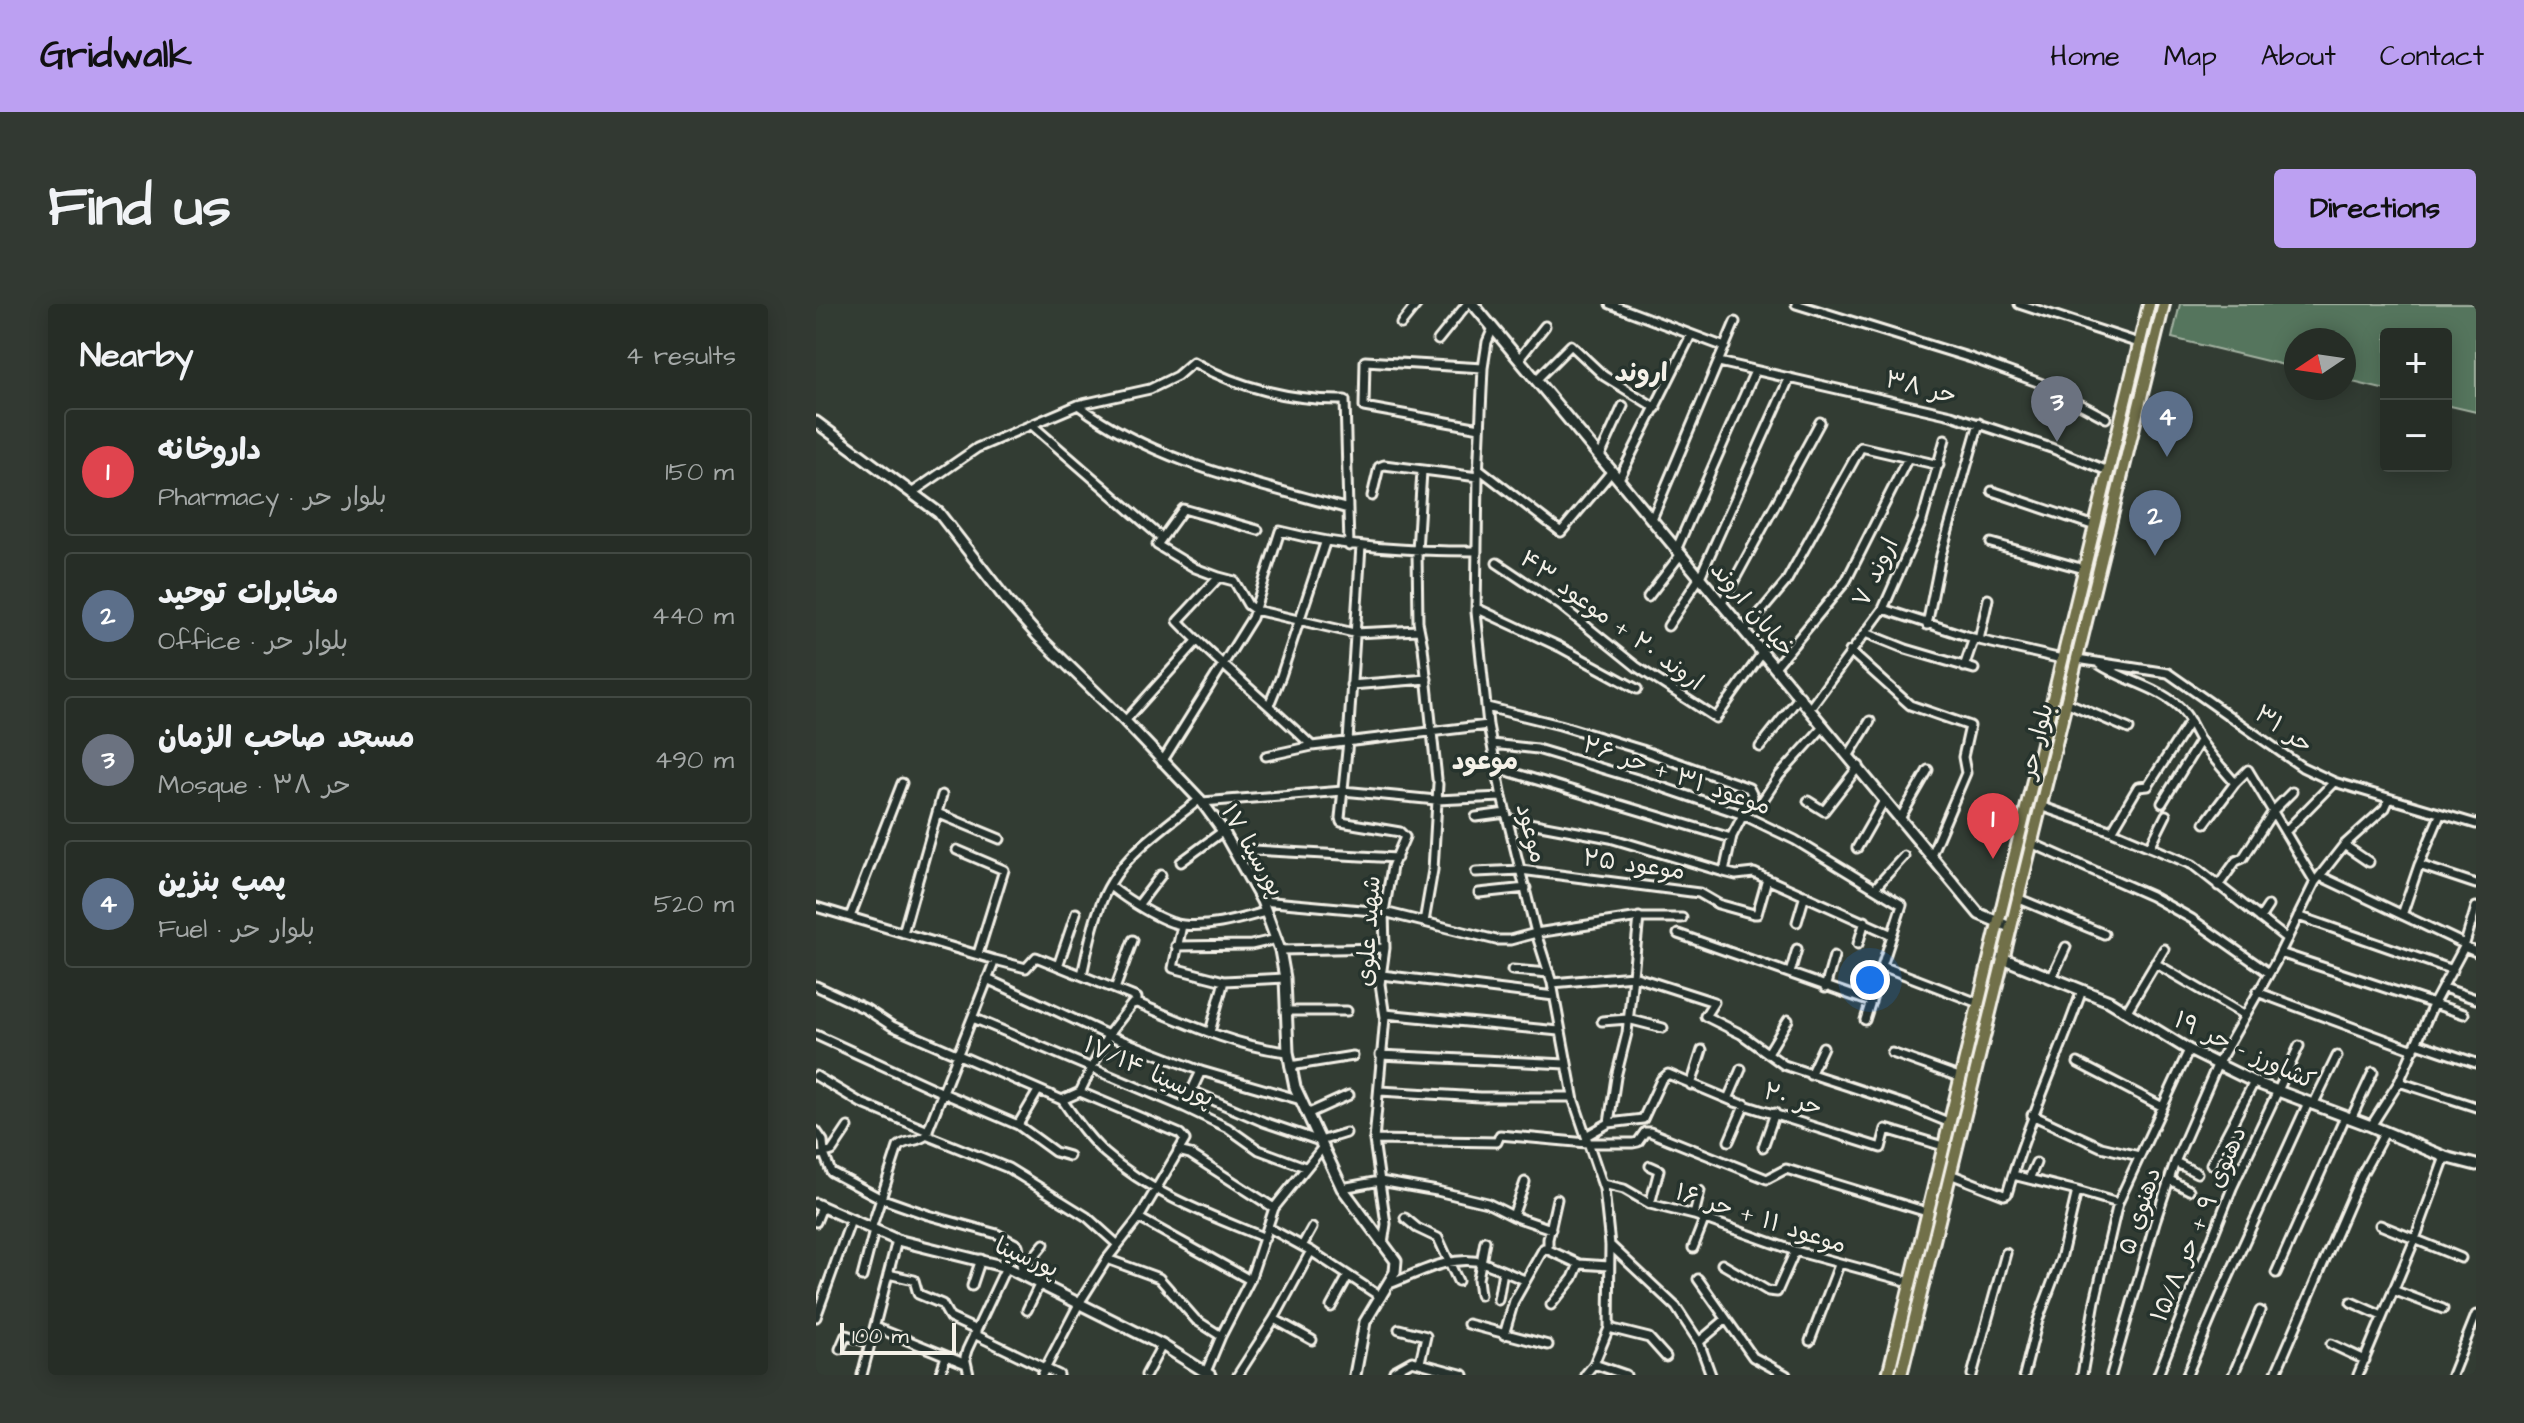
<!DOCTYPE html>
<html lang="en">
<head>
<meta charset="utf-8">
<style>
	:root { --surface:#262d26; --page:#323932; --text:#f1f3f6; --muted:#a4a8a7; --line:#424943; --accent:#bca0f2 }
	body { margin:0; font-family:"Architects Daughter","Playpen Sans Arabic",sans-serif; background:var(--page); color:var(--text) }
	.controls { position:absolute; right:24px; top:24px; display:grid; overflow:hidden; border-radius:8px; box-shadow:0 4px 20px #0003 }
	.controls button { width:72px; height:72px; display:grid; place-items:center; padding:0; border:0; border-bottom:2px solid var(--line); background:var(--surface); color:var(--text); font:40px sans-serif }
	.compass { position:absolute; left:1468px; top:24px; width:72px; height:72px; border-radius:50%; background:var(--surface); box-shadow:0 4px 20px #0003; rotate:257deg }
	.scale { position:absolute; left:24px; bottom:20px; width:116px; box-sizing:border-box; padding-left:8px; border:4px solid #f4f1e8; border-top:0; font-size:22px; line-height:28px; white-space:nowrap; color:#f4f1e8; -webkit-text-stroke:6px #26332d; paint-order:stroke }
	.you { position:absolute; left:1054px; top:676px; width:28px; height:28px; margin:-20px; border:6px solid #fff; border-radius:50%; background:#1a73e8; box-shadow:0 0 0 12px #1a73e833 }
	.badge { display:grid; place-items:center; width:52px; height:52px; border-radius:50%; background:var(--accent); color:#fff; font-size:26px; font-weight:700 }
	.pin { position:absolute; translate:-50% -66px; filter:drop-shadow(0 2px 4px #0008) }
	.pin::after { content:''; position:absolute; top:42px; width:28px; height:24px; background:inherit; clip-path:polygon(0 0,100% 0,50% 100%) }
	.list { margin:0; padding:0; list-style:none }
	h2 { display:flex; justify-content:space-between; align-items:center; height:104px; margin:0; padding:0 32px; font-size:34px }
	h2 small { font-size:26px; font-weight:400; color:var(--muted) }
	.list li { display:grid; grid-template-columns:52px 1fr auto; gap:24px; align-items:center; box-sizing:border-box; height:128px; margin:0 16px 16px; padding:0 16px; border:2px solid var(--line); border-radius:8px }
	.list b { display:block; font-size:30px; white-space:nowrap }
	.list p { margin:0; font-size:26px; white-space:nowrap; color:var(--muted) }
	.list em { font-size:26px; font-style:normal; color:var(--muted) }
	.map { position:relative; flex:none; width:1660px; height:1071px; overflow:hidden; border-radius:8px }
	header { display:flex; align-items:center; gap:48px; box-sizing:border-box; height:112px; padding:0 40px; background:var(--accent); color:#111 }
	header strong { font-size:38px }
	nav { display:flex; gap:44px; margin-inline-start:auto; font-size:28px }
	.intro { display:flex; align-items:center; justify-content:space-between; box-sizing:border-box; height:192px; padding:0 48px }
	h1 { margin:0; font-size:56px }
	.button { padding:20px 36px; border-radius:8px; background:var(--accent); color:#111; font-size:28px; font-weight:700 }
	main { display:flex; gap:48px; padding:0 48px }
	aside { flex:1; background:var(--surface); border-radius:8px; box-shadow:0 4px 20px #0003 }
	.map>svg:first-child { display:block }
	.green { fill:#54745d; stroke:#a4b2a2; stroke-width:2 }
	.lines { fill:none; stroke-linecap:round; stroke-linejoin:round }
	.street-casing { stroke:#f4f1e8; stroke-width:13 }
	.secondary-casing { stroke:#f4f1e8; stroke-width:15 }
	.primary-casing { stroke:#f4f1e8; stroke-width:16 }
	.street { stroke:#26332d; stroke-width:7 }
	.secondary { stroke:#26332d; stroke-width:9 }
	.primary { stroke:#71704a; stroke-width:10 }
	.labels { text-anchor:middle; stroke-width:7; stroke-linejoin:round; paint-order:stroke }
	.street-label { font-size:24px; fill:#f4f1e8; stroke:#26332d }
	.neighbourhood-label { font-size:26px; font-weight:bold; fill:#f4f1e8; stroke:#26332d }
</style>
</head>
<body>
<header>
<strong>Gridwalk</strong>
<nav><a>Home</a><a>Map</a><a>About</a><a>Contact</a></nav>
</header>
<div class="intro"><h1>Find us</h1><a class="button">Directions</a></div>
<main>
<aside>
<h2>Nearby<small>4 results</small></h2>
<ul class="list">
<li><span class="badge" style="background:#e0444e">1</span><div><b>داروخانه</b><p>Pharmacy · بلوار حر</p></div><em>150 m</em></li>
<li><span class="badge" style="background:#5c6f8a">2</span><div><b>مخابرات توحید</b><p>Office · بلوار حر</p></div><em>440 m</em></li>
<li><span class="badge" style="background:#6b7280">3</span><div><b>مسجد صاحب الزمان</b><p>Mosque · حر ۳۸</p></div><em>490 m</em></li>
<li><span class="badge" style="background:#5c6f8a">4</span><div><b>پمپ بنزین</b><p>Fuel · بلوار حر</p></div><em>520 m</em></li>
</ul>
</aside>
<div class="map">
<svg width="1660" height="1071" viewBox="0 0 1660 1071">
	<rect width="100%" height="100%" fill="#323c33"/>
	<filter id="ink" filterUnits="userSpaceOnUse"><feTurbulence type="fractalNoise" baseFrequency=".0125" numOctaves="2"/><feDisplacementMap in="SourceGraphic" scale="16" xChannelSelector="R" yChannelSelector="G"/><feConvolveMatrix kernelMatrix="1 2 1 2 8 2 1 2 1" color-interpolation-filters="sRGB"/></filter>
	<g filter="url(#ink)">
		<path class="green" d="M 1364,0 L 1660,0 L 1660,108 L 1630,101 L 1630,30 L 1570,30 L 1570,86 L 1528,76 L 1528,36 L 1480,36 L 1480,64 L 1356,34 Z"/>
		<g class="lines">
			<g class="street-casing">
				<path id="street" d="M 794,0 L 909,43
					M 980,0 L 1155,54 L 1224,79 L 1290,114
					M 1203,0 L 1323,39
					M 585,20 L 601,0
					M 677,24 L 671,38 L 667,64 L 662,173 L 660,308 L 672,421 L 686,493 L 720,629 L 736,679 L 758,797 L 788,885 L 794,941 L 793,1024 L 778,1060 L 769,1071
					M 622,36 L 651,0
					M 703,55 L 729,22
					M 903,58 L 1135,111 L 1235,144 L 1292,167
					M 720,76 L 755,41 L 788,72 L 840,104
					M 262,101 C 341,160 439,179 532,205
					M 217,122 L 346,234
					M 664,124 L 548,103 L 549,57 L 667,64
					M 784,152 L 807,102
					M 662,164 L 745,228 L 796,167
					M 606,167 L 601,247 L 602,318 L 607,343 L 621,475
					M 803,175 L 875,31
					M 1176,187 L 1279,222
					M 97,188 L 161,144 L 262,101 L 334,85 L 361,72 L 377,58 C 423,84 477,97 529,96 L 533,242
					M 556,192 L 563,163 L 568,161 L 662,173
					M 836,215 L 919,18
					M 442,226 L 367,205 L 341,241 L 379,264 L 403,273 L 362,317 C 404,361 452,399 496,442 L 672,421
					M 1175,239 L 1268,265
					M 545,242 L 532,437 L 524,514 L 525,518 L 584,528 L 589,533 L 576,563 L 568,608 L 569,644 L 564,680 L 569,713 L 558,836 L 570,920 L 567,940
					M 861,244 L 939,67
					M 681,259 L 744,301 L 821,363 L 900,414 L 947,348
					M 403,273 L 418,277 L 432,301 L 439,306 L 538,329 L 603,326
					M 832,293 L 865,250
					M 906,299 L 1004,118
					M 660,304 L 744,343 L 821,385
					M 1067,305 L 1163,336 L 1246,355
					M 1111,321 L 1125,251 L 1163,119
					M 852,322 L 884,273 L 973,75
					M 929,327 L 970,278 L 1045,143 L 1123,161
					M 1050,329 L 1090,345 L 1158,365
					M 1163,336 L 1172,295
					M 1034,347 L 1094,401 L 1154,422 L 1147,453 L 1150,469 L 1115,551
					M 1261,355 L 1352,369 L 1486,463 L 1518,478 L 1660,520
					M 1283,360 C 1307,376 1338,382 1360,400 C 1372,409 1376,423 1384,436 C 1394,451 1407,465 1419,479
					M 959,363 L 1030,277 L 1092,154
					M 1148,363 L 1158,334
					M 535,381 L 611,375
					M 1250,398 L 1313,425
					M 453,401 L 465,372 L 509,239
					M 994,404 L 1067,305 L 1106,217 L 1129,135
					M 309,417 L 381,337
					M 676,440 L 721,445 L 828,477 L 925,510 L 979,536 L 1086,601 L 1066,662 L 1162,699
					M 944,443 L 984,392
					M 1033,451 L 1054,417
					M 450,452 L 496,442
					M 346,458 L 436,314 L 464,227 C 530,244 593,247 661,247
					M 681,464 L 915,534
					M 947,496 L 963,472 L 1008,422
					M 992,497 L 1008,507 L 1043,462
					M 386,498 L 527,487 L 620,496 L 686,493
					M 1346,499 L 1384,437
					M 1224,502 L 1296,527 L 1377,561 L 1471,635
					M 121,509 L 184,535
					M 660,513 L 690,509
					M 1085,513 L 1112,466
					M 692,515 L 794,534 L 908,568
					M 1389,519 L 1419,479 L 1432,466 L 1499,578
					M 1296,527 L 1322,483 L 1332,482 L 1374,417
					M 1470,527 L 1518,478
					M 1215,539 L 1335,592 L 1376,615 L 1453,669
					M 1528,541 L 1553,558
					M 1334,543 L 1350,511
					M 1041,544 L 1069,495
					M 418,545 L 581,554
					M 141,546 L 188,566 L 162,650
					M 365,558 L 407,527
					M 1603,561 L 1660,580
					M 660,568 L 705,566 L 883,589 L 902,600 L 938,610 L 941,610 L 951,575 L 938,569 L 920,571 L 908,568 L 916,532 L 937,492 L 933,484 L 826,446 L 744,421 L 671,403
					M 1504,572 L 1648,640
					M 951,575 L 1076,631
					M 294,582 C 310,595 347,619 367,621 C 395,624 423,615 449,608
					M 1402,582 L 1420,557 L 1427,554 L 1458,506 L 1476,488
					M 1059,584 L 1088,552
					M 663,589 L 710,584
					M 1201,594 L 1288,630
					M 446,597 L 568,608 L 680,636 L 694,636 L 720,629 L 817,614 L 866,614
					M 323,600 L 345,571
					M 0,603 L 179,656
					M 1586,611 L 1603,561 L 1624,511
					M 1482,612 L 1637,666
					M 34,613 L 86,479
					M 1444,614 L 1452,602
					M 608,618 L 617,566 L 622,480
					M 981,618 L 989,591
					M 366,621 L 357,664 L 408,677 L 469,674
					M 87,629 L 126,491
					M 862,630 L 1055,698
					M 1042,640 L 1049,617
					M 360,642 L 435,641 L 461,635
					M 1648,643 L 1660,648
					M 464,646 L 569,644
					M 1464,649 L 1648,710
					M 1339,659 L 1428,711
					M 242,662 L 260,609
					M 696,666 L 733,669
					M 974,669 L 981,645
					M 266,671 C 271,649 275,626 283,605 C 299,555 344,527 383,496
					M 566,671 L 738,692
					M 1236,673 L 1250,643
					M 171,675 L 292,731 L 385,767 L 485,796
					M 736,679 L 817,672 L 898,698 L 889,712 L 925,730 L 968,761 L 1093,802 L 1132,818
					M 0,682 L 50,705 L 76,722 L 246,796 L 264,788 L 292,731 L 316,700 L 321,699
					M 1009,684 L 1018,652
					M 1628,684 L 1660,695
					M 299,685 L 317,636
					M 1441,688 L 1598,746
					M 321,699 C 369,719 421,743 472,748
					M 469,707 L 531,707
					M 1311,707 L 1348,645
					M 569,710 L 743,727
					M 157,714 L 368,803 L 412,824 L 443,846 L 489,863
					M 1049,716 L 1066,662
					M 786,717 L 812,715 L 847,724
					M 394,728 L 408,677
					M 0,731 L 127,789 L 202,821 L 239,848 L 253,852
					M 1601,739 L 1660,759
					M 952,749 L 972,716
					M 1076,749 L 1143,773
					M 564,751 L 750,760
					M 1262,759 L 1345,802
					M 474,762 L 537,752
					M 994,771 L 1007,743
					M 0,772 L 45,799 L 112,827
					M 1583,778 L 1660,803
					M 875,781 L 886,746
					M 376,787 L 448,818 L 504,837 L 530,829
					M 564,787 L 664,793 L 757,793
					M 912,795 L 925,765
					M 246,796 C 259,814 272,834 289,849 C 335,890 393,911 449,934
					M 1497,801 L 1521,752
					M 368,803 L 385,767
					M 491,810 L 533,791
					M 1216,811 L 1285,843 L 1323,852
					M 1535,815 L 1557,768
					M 793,819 L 800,773 L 811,729 L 823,613
					M 202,821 L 222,787
					M 1555,822 L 1583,778 L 1617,701 L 1648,643 L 1660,603
					M 0,827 L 7,837 L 8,850 L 15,868 L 64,894 L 112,911 L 181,930 L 202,941 L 207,971
					M 110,831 L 192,864 L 271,913 L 302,941
					M 770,832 L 793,819 L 827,815 L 845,776 L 852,770 L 919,798 L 1065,844 L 1070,825 L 1127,842
					M 558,836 L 681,838 L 684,831 L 771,839 L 817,839 L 822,838 L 829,828 L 834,828 L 951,875 L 970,865 L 1111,908
					M 913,837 L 929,800
					M 947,843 L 959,809
					M 362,847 L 374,850 L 458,904
					M 0,852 L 16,847 L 32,823
					M 1359,858 L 1381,869
					M 1395,860 L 1438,778
					M 834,862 L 843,866 L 834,900
					M 1134,870 L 1188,891 L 1191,890 C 1211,820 1242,755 1266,686
					M 1197,871 L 1261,887 L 1245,955 L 1222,1016 L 1208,1071
					M 1213,875 L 1220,859
					M 1354,876 L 1373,886
					M 787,880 L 808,885 L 834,900 L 878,911 L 979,947 L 1094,978
					M 526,884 L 564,877 L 621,887 L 671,899 L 697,912 L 735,925
					M 1261,887 L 1302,899
					M 878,911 L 884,887
					M 697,912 L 709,878
					M 323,914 L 434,976
					M 589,914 L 601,924 L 622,934 L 642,977
					M 0,918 L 6,903
					M 1564,921 L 1645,954
					M 453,924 L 495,947 L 565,993
					M 55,925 L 82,843 C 90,835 102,839 110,831 L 179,656 L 210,664 L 220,653 L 321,694 L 321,699
					M 794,941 L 860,1003 L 883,1038 L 895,1071
					M 486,942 L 496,924
					M 877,944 L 888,916
					M 732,946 L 732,935 L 741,895
					M 291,955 L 343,974 L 380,1016 L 405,1032
					M 906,960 L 952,987 L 961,988 L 979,947
					M 207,966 L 228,940
					M 1460,969 L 1529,813
					M 72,970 L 98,976 L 102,990 L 126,1000 L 134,1014 L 160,1026
					M 46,973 L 58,927
					M 882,975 L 937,1053 L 970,1071
					M 571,981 C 601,970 636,949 668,959 C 682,964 695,971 709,976
					M 156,982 L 165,955
					M 1577,986 L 1627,1005
					M 664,991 L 662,975 L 669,937
					M 682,996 L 687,967
					M 1535,998 L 1566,1012
					M 735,1001 L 757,974 L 763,960
					M 515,1003 L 532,972
					M 211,1006 L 224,979
					M 0,1013 L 35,916
					M 458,1015 L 496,1036
					M 652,1020 L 732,1041
					M 59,1023 L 150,1060
					M 793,1024 L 833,1034 L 850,1053
					M 583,1025 L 610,1032 L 604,1058
					M 158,1030 L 243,1071
					M 688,1031 L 698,997 L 728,944 L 763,960 L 793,962
					M 994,1037 L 1023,961
					M 883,1038 L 909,1016
					M 1515,1040 L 1549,1056
					M 24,1045 L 30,1031 L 54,1039
					M 778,1060 L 810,1071
					M 390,1068 L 405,1032 L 434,976 L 458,904 L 507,843
					M 46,1071 L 81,936
					M 124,1071 L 130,1052
					M 153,1071 L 149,1053 L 151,1046 L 190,963
					M 226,1071 L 264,998 L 291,955 L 323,914 L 369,836 L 364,830 L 264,788
					M 330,1071 L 346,1041
					M 422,1071 L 458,1015 L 495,947
					M 577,1071 L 578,1067 L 596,1057 L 648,1071
					M 1156,1071 L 1190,949
					M 1266,1071 L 1279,997 L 1302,899 L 1373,746
					M 1295,1071 L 1339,918 L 1359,858 L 1402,759 L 1459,659 L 1499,578 L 1528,541 L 1569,504 L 1573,495
					M 1342,1071 L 1416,884 L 1483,742
					M 1371,1071 L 1409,981 L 1492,799
					M 1417,1071 L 1444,1007
					M 1459,1071 L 1545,872 L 1569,828
					M 1542,1071 L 1599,935 L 1629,853
					M 1636,1071 L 1660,1011"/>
			</g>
			<g class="secondary-casing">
				<path id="secondary" d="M 657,0 L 1163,610 L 1194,623
					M 0,118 L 123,209 L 192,298 L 222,332 L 309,417 L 386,498 L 407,527 L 446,597 L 464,646 L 469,674 L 472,748 L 479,783 L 526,884 L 580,957 L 579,968 L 549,1018 L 539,1071
					M 1186,654 L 1293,697 L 1373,746 L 1438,778 L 1555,822 L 1629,853 L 1660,861
					M 0,900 L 81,936 L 190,963 L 346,1041 L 394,1071"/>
			</g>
			<g class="primary-casing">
				<path id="primary" d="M 1072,1071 L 1333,0
					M 1085,1071 L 1348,0"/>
			</g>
			<use href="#street" class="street"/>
			<use href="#secondary" class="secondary"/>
			<use href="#primary" class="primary"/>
		</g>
	</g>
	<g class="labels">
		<g class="street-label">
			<text transform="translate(1105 83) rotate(14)" y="8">حر ۳۸</text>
			<text transform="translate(1059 268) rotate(-64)" y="8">اروند ۷</text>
			<text transform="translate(937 305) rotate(50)" y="8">خیابان اروند</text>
			<text transform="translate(796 316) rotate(36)" y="8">اروند ۲۰ + موعود ۴۳</text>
			<text transform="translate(1468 425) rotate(35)" y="8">حر ۳۱</text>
			<text transform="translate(1220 437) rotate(-76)" y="8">بلوار حر</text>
			<text transform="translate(861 471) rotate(19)" y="8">موعود ۳۱ + حر ۲۶</text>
			<text transform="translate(716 529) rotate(75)" y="8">موعود</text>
			<text transform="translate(437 546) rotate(60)" y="8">پورسینا ۱۷</text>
			<text transform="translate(818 560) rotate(8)" y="8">موعود ۲۵</text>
			<text transform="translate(552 627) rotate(-86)" y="8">شهید علوی</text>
			<text transform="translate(1429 746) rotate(25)" y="8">کشاورز - حر ۱۹</text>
			<text transform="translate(333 767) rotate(24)" y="8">پورسینا ۱۷/۱۴</text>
			<text transform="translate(977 795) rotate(18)" y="8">حر ۲۰</text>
			<text transform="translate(1323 907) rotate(-72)" y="8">دهنوی ۵</text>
			<text transform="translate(945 914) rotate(18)" y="8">موعود ۱۱ + حر ۱۶</text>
			<text transform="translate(1382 920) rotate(-67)" y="8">دهنوی ۹ + حر ۱۵/۸</text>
			<text transform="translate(211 953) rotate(23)" y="8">پورسینا</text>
		</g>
		<g class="neighbourhood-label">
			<text x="825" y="77">اروند</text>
			<text x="669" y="465">موعود</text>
		</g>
	</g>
</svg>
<div class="controls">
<button>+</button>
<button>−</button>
</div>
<svg class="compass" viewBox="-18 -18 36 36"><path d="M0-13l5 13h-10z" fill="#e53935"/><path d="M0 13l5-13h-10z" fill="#a4a8a7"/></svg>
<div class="scale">100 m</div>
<div class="you"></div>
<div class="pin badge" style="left:1177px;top:555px;background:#e0444e">1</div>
<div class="pin badge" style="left:1339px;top:252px;background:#5c6f8a">2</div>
<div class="pin badge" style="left:1241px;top:138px;background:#6b7280">3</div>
<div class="pin badge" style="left:1351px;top:153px;background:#5c6f8a">4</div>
</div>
</main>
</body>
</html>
